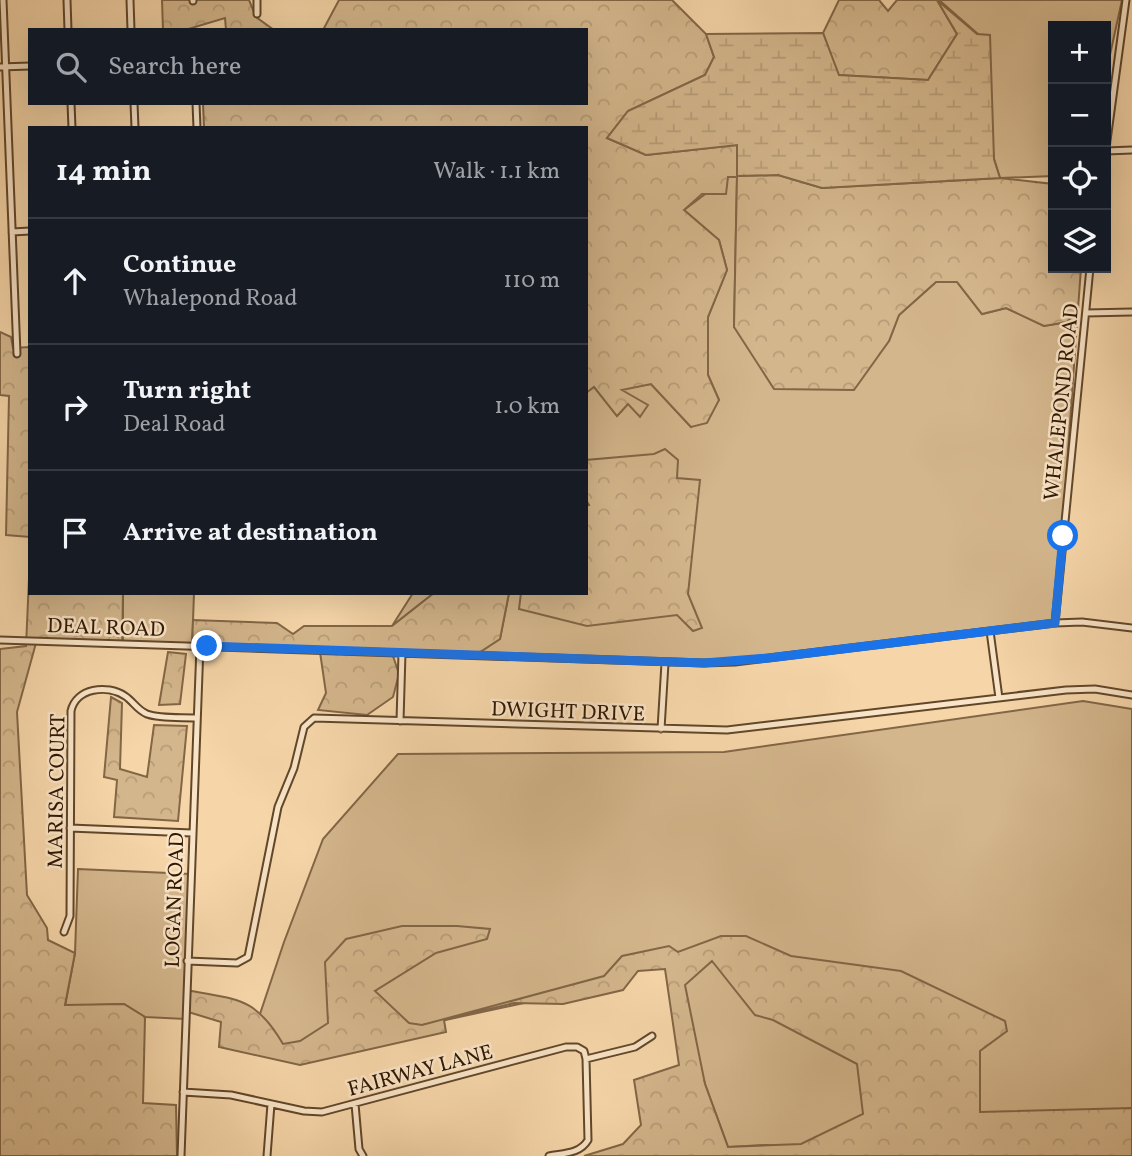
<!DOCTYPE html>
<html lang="en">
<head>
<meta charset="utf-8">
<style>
	:root { --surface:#171b24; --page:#20242c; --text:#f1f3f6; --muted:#9ea1a6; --line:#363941 }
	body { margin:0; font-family:Vollkorn,serif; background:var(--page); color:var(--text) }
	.controls { position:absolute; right:21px; top:21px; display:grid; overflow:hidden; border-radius:0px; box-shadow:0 7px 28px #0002 }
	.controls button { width:63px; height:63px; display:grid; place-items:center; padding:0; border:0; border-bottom:2px solid var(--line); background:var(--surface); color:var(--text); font:35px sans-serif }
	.stop { position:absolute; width:21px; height:21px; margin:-16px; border:5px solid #1a73e8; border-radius:50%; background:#fff }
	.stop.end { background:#1a73e8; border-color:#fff; box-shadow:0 2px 7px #0008 }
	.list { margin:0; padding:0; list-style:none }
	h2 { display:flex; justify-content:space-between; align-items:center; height:91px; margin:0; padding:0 28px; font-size:30px }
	h2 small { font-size:23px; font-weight:400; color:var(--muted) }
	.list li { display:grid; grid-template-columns:46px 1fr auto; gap:21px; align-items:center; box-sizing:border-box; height:126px; padding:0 28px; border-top:2px solid var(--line) }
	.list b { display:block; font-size:26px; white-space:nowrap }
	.list p { margin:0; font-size:23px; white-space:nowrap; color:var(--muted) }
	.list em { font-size:23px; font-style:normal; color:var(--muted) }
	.icon { flex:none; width:38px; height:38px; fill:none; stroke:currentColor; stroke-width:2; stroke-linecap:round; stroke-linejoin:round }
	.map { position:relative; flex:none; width:1132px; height:1156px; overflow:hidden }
	.search { position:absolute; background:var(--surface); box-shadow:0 7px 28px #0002; left:28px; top:28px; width:560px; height:77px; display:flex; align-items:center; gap:18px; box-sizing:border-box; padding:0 24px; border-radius:0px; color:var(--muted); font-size:26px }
	.panel { position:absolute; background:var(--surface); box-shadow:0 7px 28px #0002; left:28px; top:126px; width:560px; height:469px; border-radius:0px }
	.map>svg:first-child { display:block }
	.green { fill:#d4b68c; stroke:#826646; stroke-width:2 }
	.forest { fill:url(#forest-crowns); stroke:#826646; stroke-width:2; fill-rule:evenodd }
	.wetland { fill:url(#wetland-marsh); stroke:#826646; stroke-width:2 }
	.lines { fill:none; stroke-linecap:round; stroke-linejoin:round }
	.minor-casing { stroke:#61472a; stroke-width:9 }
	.minor { stroke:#f9e4c7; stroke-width:5 }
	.route { stroke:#1a73e8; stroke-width:9 }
	.labels { text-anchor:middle; stroke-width:5; stroke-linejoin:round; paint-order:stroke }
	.street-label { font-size:21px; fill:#2f1700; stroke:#f9e4c7 }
</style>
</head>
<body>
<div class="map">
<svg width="1132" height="1156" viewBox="0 0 1132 1156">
	<defs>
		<pattern id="forest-crowns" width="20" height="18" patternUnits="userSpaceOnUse" patternTransform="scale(1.75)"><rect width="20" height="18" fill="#d4b68c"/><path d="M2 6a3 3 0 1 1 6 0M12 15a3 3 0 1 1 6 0" fill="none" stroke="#b69c77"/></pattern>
		<pattern id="wetland-marsh" width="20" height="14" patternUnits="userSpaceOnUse" patternTransform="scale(1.75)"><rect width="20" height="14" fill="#d4b68c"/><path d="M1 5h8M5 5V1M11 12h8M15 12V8" fill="none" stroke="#b69c77"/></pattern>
	</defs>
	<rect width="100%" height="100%" fill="#f6d6a9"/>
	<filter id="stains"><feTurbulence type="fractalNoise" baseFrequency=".00286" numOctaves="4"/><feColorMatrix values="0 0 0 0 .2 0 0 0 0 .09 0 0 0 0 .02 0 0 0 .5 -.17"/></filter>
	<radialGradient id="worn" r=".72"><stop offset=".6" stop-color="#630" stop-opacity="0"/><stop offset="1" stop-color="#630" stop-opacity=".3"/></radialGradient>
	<path class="green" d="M 939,0 L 1122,0 L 1106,73 L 1106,26 L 1053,26 L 1053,176 L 1000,178 L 994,159 L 978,34 Z
		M 737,176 L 734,327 L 889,341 L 899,315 L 936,282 L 957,282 L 982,314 L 1006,308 L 1044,326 L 1067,322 L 1078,309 L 1056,623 L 724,663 L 477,654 L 500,639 L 509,593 L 586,593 L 587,391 L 594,387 L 617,416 L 628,404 L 621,389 L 651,384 L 691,427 L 719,400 L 708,375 L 708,317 L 727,270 L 719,240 L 684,210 L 728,177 Z
		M 123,593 L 194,593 L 192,648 L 123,647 Z
		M 413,593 L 434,593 L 392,626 Z
		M 1083,701 L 1132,709 L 1132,1131 L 794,1148 L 766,1145 L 728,1147 L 705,1084 L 666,955 L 611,984 L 275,1057 L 256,1026 L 284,942 L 323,839 L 398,754 L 724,752 Z
		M 78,869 L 191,874 L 185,1019 L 145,1017 L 124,1004 L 65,1006 L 75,953 Z"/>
	<path class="forest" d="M 162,0 L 249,0 L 256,17 L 274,30 L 226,30 L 225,18 L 185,30 L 163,30 Z
		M 339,0 L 672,0 L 706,34 L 714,57 L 705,75 L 628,111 L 607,138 L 646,155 L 737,145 L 737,176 L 778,175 L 822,188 L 1000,178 L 1053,184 L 1053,268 L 1081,268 L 1078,309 L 1067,322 L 1044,326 L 1006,308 L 982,314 L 957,282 L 936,282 L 899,315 L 889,341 L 854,390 L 774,389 L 734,327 L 737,177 L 728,177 L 726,194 L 702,194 L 684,210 L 719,240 L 727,270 L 708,317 L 708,375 L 719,400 L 707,423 L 691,427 L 651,384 L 622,390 L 648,405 L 640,417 L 628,404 L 617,416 L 594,387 L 586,393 L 586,128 L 204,128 L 203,103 L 586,103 L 586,30 L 323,30 Z
		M 839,0 L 879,0 L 888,11 L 897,0 L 937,0 L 957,34 L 928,80 L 838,75 L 823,33 Z
		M 0,332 L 11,337 L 13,348 L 30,347 L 30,537 L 6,535 L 9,396 L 0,395 Z
		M 665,449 L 678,460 L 677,478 L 700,480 L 688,594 L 702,628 L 693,631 L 677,615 L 587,626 L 519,609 L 521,593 L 586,593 L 586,506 L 589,505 L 586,500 L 586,460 L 654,454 Z
		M 30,556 L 30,593 L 123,593 L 122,647 L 36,643 L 17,712 L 27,895 L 47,928 L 48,940 L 75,953 L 65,1005 L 124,1004 L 145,1017 L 143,1103 L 176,1105 L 177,1156 L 0,1156 L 0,649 L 26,646 Z
		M 434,593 L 509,593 L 500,639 L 477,654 L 392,653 L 399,674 L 393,697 L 367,715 L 318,710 L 326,693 L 320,652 L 192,648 L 193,620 L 277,623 L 293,634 L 304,626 L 392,626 Z
		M 168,652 L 186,654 L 180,704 L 159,705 Z
		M 111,697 L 122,703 L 120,769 L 147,777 L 154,725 L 187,726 L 178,821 L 114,817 L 117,780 L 104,777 Z
		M 402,926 L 457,926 L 490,929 L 487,939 L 436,953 L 375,991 L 409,1023 L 422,1025 L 604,976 L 622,956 L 669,946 L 678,952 L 721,936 L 746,936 L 791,956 L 901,971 L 1005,1021 L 1007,1031 L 980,1051 L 980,1112 L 1132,1108 L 1132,1156 L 584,1156 L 623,1144 L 641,1125 L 634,1080 L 679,1065 L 665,969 L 638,971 L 623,990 L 563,1004 L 514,1003 L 444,1020 L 446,1032 L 300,1065 L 219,1047 L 221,1022 L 185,1011 L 186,990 C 237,1000 255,996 283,1044 L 300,1041 L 328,1023 L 325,962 L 346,939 ZM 712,961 L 755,1015 L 773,1020 L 857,1064 L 863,1114 L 801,1144 L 728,1147 L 705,1084 L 685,985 Z"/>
	<path class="wetland" d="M 937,0 L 977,34 L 990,35 L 994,159 L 1000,178 L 822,188 L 778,175 L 737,176 L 737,145 L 646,155 L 607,138 L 628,111 L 705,75 L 714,57 L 706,34 L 823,33 L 839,75 L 928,80 L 957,34 Z"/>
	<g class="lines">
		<g class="minor-casing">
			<path id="minor" d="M 3,0 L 17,354
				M 67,0 L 68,30
				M 130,0 L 131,30
				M 193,0 L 193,1
				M 257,0 L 257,14
				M 0,67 L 30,66
				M 71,103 L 72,128
				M 134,103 L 135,128
				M 196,103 L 197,128
				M 1106,148 L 1126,0
				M 1106,151 L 1132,150
				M 12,232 L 30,231
				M 1086,313 L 1132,312
				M 1055,623 L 1090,268
				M 990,631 L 999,698
				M 0,640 L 704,663 L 735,662 L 1055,623 L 1082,622 L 1132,628
				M 400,721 L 402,653
				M 661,729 L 665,663
				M 70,828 L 192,833
				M 64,932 L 70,916 L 71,711 C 76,688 107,684 125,696 C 133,701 137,710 147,714 C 161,719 181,717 197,718
				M 187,961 L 237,963 L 248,957 L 278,807 L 294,768 L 304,727 L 314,718 L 727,730 L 1066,690 L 1095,689 L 1132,695
				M 586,1059 L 635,1047 L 652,1036
				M 183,1092 L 231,1095 L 304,1111 L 322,1112 L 566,1047 L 577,1047 L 584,1051 L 586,1059 L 588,1140 C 580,1154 563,1153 549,1156
				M 355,1104 L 359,1149 L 363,1156
				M 181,1156 L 200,646
				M 267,1156 L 271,1104"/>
		</g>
		<use href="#minor" class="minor"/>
	</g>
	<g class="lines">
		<path class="route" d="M 207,646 L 704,663 L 769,658 L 1055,623 L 1063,536"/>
	</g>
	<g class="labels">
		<g class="street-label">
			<text transform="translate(1061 402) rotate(-84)" y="7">WHALEPOND ROAD</text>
			<text transform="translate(106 627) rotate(2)" y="7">DEAL ROAD</text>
			<text transform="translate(568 711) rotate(2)" y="7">DWIGHT DRIVE</text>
			<text transform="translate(56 791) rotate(-89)" y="7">MARISA COURT</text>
			<text transform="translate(174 900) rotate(-88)" y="7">LOGAN ROAD</text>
			<text transform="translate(420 1070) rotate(-15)" y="7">FAIRWAY LANE</text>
		</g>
	</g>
	<rect width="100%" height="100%" filter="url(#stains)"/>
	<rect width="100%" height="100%" fill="url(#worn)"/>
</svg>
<div class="controls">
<button>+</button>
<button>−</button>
<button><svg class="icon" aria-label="locate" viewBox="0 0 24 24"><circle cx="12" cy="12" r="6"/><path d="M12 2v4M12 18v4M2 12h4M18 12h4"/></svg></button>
<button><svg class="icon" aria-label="layers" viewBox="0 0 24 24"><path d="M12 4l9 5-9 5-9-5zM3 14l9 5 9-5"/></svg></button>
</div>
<div class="stop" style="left:1063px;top:536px"></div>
<div class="stop end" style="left:207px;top:646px"></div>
<div class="search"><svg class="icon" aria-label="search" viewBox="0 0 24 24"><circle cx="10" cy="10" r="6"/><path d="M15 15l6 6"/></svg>Search here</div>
<section class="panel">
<h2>14 min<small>Walk · 1.1 km</small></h2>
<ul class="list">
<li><svg class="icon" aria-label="ahead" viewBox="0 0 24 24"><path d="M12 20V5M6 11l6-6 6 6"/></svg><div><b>Continue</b><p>Whalepond Road</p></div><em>110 m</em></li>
<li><svg class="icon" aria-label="right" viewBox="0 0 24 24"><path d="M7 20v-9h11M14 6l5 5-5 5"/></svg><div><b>Turn right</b><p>Deal Road</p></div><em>1.0 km</em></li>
<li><svg class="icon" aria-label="arrive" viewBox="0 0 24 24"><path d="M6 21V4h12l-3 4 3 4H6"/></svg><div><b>Arrive at destination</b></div></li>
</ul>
</section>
</div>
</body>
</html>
